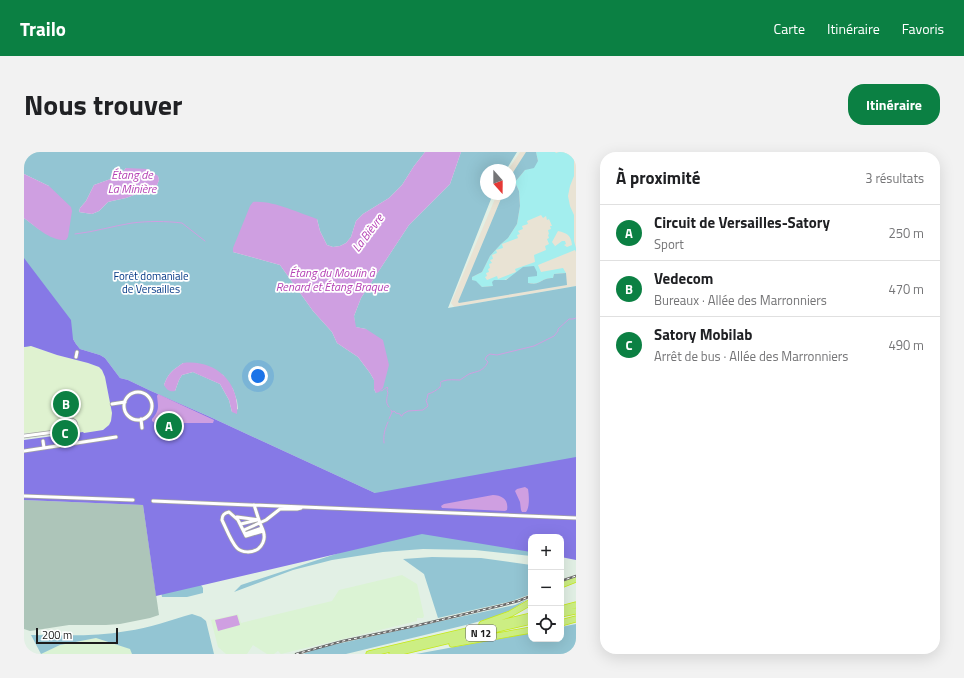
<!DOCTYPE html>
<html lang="fr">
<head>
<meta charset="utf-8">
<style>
	:root { --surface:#fff; --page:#f2f2f2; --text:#202124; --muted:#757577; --line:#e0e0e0; --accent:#0b8043 }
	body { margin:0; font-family:"Titillium Web",sans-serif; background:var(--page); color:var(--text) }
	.controls { position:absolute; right:12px; bottom:12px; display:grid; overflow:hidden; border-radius:8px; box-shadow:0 4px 16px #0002 }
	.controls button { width:36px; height:36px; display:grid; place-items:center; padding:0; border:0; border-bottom:1px solid var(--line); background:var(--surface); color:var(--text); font:20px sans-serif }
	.compass { position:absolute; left:456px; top:12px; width:36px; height:36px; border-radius:50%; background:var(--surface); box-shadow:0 4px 16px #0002; rotate:159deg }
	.scale { position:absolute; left:12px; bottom:10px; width:82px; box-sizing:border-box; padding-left:4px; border:2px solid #1d1d1d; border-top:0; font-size:11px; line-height:14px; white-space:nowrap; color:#1d1d1d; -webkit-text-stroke:3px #fff; paint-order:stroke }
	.you { position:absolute; left:234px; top:224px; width:14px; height:14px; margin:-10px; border:3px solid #fff; border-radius:50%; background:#1a73e8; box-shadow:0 0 0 6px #1a73e833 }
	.badge { display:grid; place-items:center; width:26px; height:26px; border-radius:50%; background:var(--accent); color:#fff; font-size:13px; font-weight:700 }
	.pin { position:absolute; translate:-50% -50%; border:2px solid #fff; box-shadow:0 1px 4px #0006 }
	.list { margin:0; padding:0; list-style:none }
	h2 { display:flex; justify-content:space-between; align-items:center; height:52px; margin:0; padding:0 16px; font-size:17px }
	h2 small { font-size:13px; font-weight:400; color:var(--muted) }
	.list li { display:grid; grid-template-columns:26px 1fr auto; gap:12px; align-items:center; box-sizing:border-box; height:56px; padding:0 16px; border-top:1px solid var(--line) }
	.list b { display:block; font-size:15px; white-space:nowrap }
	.list p { margin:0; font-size:13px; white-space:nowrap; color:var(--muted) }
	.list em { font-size:13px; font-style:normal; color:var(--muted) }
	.icon { flex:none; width:22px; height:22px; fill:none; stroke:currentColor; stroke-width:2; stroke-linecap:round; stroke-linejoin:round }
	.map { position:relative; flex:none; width:552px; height:502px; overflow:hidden; border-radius:16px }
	header { display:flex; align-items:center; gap:24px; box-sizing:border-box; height:56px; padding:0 20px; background:var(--accent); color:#fff }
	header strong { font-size:19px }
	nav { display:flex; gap:22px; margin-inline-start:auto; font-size:14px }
	.intro { display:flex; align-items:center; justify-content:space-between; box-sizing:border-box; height:96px; padding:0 24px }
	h1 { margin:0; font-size:28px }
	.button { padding:10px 18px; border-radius:16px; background:var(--accent); color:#fff; font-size:14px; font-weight:700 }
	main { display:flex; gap:24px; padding:0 24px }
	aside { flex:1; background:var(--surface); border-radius:16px; box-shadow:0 4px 16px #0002 }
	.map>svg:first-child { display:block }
	.commercial { fill:#dff2d0 }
	.industrial { fill:#e9e3d4 }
	.military { fill:#dbf3d4 }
	.construction { fill:#adc5b9 }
	.grass { fill:#a3eeee; fill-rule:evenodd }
	.forest { fill:#93c5d3; fill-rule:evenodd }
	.pitch { fill:#8679e6 }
	.water { fill:#cf9fe1 }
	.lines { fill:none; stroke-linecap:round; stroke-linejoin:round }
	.stream { stroke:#cf9fe1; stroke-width:1 }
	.street-casing { stroke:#a4a4a4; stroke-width:4.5 }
	.highway-casing { stroke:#c6e815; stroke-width:7 }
	.street { stroke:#fff; stroke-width:3 }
	.highway { stroke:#ccee83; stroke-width:5.5 }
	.rail-casing { stroke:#6b6b6b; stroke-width:2.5 }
	.rail { stroke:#fff; stroke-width:1; stroke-dasharray:3; stroke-linecap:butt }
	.labels { text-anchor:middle; stroke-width:3.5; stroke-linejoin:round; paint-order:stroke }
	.shield { fill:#fff; stroke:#616161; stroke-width:1 }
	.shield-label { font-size:10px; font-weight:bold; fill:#1d1d1d }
	.park-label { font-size:11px; fill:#023885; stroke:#fff }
	.water-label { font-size:12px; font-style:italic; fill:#b542b5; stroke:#fff }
</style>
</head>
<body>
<header>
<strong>Trailo</strong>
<nav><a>Carte</a><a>Itinéraire</a><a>Favoris</a></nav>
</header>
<div class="intro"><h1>Nous trouver</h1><a class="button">Itinéraire</a></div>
<main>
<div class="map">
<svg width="552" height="502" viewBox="0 0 552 502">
	<rect width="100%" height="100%" fill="#e2f0e5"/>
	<path class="commercial" d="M 7,194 L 33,203 L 64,211 L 75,215 L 78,218 L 81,225 L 88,261 L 87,269 L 85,273 L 82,276 L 75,279 L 60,281 L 59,280 L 0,281 L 0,195 Z"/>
	<path class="industrial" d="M 496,0 L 552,0 L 552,134 L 430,155 L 427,151 L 473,42 L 486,42 L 486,18 L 484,18 Z"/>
	<path class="military" d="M 378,423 L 393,432 L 400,464 L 399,466 L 393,466 L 393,469 L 257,502 L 254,499 L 250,502 L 243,502 L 229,493 L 223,502 L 202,502 L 194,495 L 187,468 L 214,462 L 217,471 L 308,449 L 315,438 Z
		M 72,486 L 107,497 L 108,502 L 17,502 L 36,493 Z"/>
	<path class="construction" d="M 0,348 L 119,353 L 135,463 L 126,466 L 96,472 L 82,473 L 45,473 L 6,479 L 0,477 Z"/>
	<path class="grass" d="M 512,0 L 531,0 L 532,1 L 535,0 L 550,0 L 550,24 L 546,34 L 544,44 L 546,54 L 550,63 L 550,89 L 552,96 L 552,100 L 551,98 L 514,113 L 517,120 L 539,116 L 542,121 L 530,122 L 529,126 C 527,126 524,126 522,127 C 514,130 514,133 504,131 L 504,125 L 488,124 L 470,134 L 458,135 L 452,130 L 448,128 L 448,125 L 458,120 L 466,104 L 477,92 L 484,86 L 493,72 L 496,54 L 495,39 L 491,30 L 501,18 L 514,9 ZM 517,63 L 519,66 L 522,64 L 523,68 L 525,67 L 528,74 L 526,74 L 527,77 L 524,78 L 525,82 L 524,83 L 525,86 L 523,87 L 525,92 L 521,94 L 522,98 L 510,103 L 511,110 L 491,117 L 492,120 L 474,127 L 473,124 L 463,128 L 461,125 L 463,124 L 462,121 L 465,120 L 464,117 L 466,116 L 465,112 L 468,111 L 466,108 L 469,107 L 468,103 L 473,101 L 472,98 L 479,96 L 478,92 L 494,86 L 493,83 L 496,82 L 494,79 L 499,77 L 498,74 L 504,72 L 503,69 ZM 534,79 C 543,81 547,83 548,93 L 543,95 L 540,93 L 542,92 L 541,89 L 538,89 L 530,95 L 531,94 L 528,90 Z"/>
	<path class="forest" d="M 0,0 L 401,0 L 390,14 L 378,33 L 365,46 L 339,62 L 332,69 L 327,85 L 322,91 L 316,94 L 309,95 L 303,93 L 296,79 L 293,67 L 209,100 L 256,113 L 289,159 L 308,180 L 313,191 L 334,205 L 346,221 L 350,228 L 350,237 L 352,241 L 342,177 L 331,175 L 330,164 L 337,146 L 385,73 L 426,32 L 437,0 L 493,0 L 482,18 L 462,18 L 462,42 L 469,42 L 424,156 L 552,134 L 552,314 L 367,346 L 351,341 L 184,264 L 127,239 L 104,228 L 96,226 L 81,206 L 76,203 L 56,197 L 52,192 L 49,187 L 0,195 L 0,66 L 16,78 L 25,34 L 0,22 ZM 102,16 L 134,24 L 135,28 L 132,36 L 128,39 L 110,43 L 102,46 L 88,49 L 84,50 L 75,59 L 68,62 L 55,60 L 56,56 L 62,49 L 70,33 L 95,24 ZM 159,211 L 172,211 L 199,223 L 209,237 L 213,249 L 214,257 L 208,260 L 205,248 L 196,232 L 169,220 L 158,223 L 155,228 L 151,239 L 140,233 C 145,220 148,219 159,211 Z
		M 502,0 L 512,0 L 514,9 L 510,16 L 501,18 L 491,30 L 495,39 L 496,54 L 493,72 L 484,86 L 477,92 L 466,104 L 458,120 L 448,125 L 448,128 L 452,129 L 458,135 L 469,134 L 468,130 L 470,128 L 482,128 L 499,115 L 510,114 L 513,120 L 513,124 L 504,125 L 504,131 C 514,133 514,130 522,127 C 524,126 527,126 529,126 L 530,122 L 542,121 L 543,133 L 435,151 L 434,150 L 479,42 L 486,42 L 486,25 Z
		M 417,379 L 507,395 L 507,404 L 451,398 L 399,397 L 359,400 L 308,408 L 269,418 L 210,440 L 217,433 L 321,399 L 377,382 Z
		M 130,402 L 177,433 L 179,436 L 179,441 L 163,445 L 138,445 Z
		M 408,405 L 457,406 L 507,413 L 507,442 L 488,449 L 414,466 L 400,422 L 379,407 Z
		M 504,447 L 487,458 L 467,466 L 446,472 L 322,502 L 279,502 L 295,496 L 491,453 Z
		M 168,462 L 177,465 L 182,469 L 190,502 L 108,502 L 106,497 L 72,486 L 36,493 L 17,502 L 7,483 C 39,483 71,485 103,479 C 125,476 147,468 168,462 Z
		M 552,472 L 552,502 L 392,502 L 507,481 L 507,487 L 537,487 L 537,475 Z"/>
	<path class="pitch" d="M 0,106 L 47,168 L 49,187 L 52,192 L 56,197 L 76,203 L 81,206 L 96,226 L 104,228 L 127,239 L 184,264 L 351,341 L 552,305 L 552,408 L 537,405 L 537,385 L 507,385 L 507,400 L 398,382 L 132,444 L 119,353 L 0,348 L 0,288 L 59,280 L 60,281 L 79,278 L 85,273 L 87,269 L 88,261 L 81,225 L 78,218 L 75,215 L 64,211 L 33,203 L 7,194 L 0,195 Z"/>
	<path class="water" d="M 401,0 L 437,0 L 426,32 L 385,73 L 337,146 L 330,164 L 332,175 L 342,177 L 359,188 L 365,213 L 359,236 L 355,240 L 352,241 L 350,237 L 350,228 L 346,221 L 334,205 L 313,191 L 308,180 L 289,159 L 256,113 L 209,100 L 209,96 L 226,54 L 229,50 C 248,48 275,61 293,67 L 296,79 L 303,93 L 309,95 L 316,94 L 322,91 L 327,85 L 332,69 L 339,62 L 365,46 L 378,33 L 390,14 Z
		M 102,16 L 124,17 L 134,24 L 135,28 L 132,36 L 128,39 L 110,43 L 102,46 L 88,49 L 84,50 L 75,59 L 68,62 L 55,60 L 56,56 L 62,49 L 70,33 L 95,24 Z
		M 0,22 L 25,34 L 47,55 L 48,59 L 44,85 L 42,88 C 26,89 12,75 0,66 Z
		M 159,211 C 191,207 216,230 213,262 L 208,260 L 205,248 L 196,232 L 173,222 L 169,220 L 158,223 L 155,228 L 151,239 C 145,240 143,238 140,233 C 144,221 149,218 159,211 Z
		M 134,242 L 190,268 L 189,271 L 131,271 L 128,269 L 128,267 C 136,258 134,254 133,244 Z
		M 501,335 L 504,337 C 505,343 506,355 502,360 L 498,360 L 497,358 L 496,350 L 491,339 L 493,337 Z
		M 469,343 C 478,343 485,348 483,358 L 481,359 L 418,356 L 417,354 L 420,352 Z
		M 213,463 L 216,473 L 194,479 L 191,468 Z"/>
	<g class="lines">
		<path class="stream" d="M 51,82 C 70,80 89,74 108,71 C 124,69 142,69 158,71 L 181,89
			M 357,239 L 359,238 L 363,235 L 364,236 L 363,238 L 364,241 C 363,245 361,251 365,255
			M 367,258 L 368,260 L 370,259 L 372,261 L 376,262 L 377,264 L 378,264 L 379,262 L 384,259 L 399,258 L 404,254 L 402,248 L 403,247 L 404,242 C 408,241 413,238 416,235 C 418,231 414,231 419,229 C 424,227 431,228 436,228 C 439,226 442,224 445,222 C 453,219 459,220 464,210 L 461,207 L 463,204 L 466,202 L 473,203 L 510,194 L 530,184 L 534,179 L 534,177 C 538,174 541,170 545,167 L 549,167 L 552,166
			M 365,267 L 368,260
			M 360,291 C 359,283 361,277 364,270"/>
		<g class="street-casing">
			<path id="street" d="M 52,205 L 53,200
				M100 254a14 14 0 1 1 28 0a14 14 0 1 1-28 0Z
				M 88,252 L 101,250
				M 117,267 L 118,276
				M42 273a5 5 0 1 1 10 0a5 5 0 1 1-10 0Z
				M 0,284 L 46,278
				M 19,289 L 20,296
				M 0,299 L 92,285
				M 0,344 L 109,348
				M 129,349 L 552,366
				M 230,353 C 232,358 233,363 235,368 C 236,373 240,378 240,383 C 241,388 238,394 234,397 C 228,401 218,401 213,396 C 207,390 202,376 198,368 C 198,363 200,361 205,360 L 214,368 L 222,384 L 239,379
				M 213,365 L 235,368
				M 217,372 L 233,368
				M 220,378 L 242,368 L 256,357 L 273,357 L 277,356
				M 221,382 L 238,376"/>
		</g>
		<g class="highway-casing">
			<path id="highway" d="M 537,433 L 552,427
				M 537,457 L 552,453
				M 537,462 L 552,459
				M 537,471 L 552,467
				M 458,472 L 486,462 L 507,450
				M 428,492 L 507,478
				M 345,502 L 507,464
				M 368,502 L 507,469"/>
		</g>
		<use href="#street" class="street"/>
		<use href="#highway" class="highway"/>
		<g class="rail-casing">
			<path id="rail" d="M 537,429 L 552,424
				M 272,502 L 319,489 L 395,473 L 479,453 L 494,449 L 507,444"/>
		</g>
		<use href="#rail" class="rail"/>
	</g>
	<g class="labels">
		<rect class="shield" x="442" y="473" width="30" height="16" rx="3"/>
		<g class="shield-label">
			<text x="457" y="485">N 12</text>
		</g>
		<g class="park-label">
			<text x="127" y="128">Forêt domaniale<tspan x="127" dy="13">de Versailles</tspan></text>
		</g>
		<g class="water-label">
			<text x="108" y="27">Étang de<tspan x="108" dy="14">La Minière</tspan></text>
			<text transform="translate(344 81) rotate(-53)" y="4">La Bièvre</text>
			<text x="308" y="125">Étang du Moulin à<tspan x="308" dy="14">Renard et Étang Braque</tspan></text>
		</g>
	</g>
</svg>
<div class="controls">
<button>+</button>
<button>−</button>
<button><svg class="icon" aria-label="locate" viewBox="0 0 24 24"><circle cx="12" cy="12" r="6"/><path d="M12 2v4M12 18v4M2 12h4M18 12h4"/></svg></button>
</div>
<svg class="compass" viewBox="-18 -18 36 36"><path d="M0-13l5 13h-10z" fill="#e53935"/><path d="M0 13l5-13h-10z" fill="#757577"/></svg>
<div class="scale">200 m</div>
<div class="you"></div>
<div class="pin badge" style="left:145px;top:274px">A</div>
<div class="pin badge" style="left:42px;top:252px">B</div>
<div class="pin badge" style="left:41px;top:281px">C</div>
</div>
<aside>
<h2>À proximité<small>3 résultats</small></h2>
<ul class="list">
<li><span class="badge">A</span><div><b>Circuit de Versailles-Satory</b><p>Sport</p></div><em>250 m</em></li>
<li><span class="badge">B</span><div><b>Vedecom</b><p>Bureaux · Allée des Marronniers</p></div><em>470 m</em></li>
<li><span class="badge">C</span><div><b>Satory Mobilab</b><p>Arrêt de bus · Allée des Marronniers</p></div><em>490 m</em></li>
</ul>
</aside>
</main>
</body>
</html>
